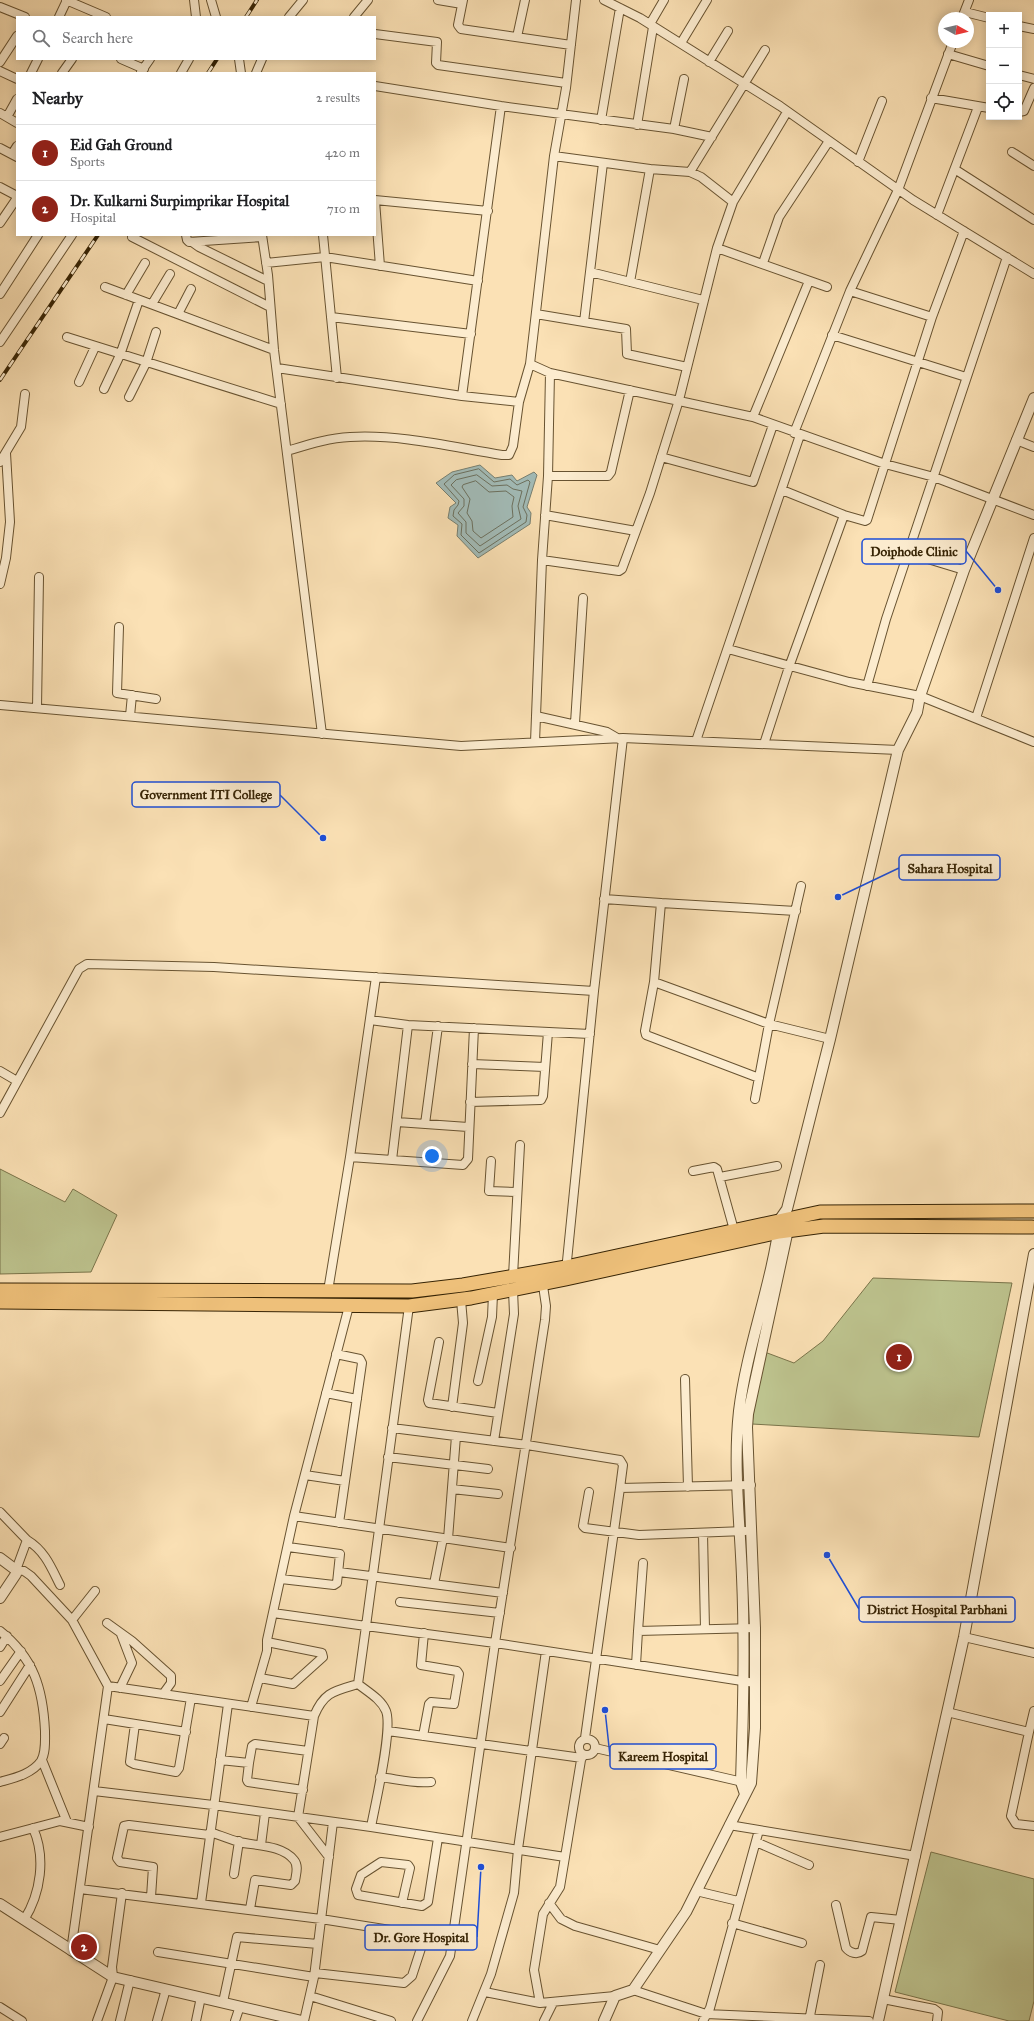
<!DOCTYPE html>
<html lang="en">
<head>
<meta charset="utf-8">
<style>
	:root { --surface:#fff; --page:#f6f6f6; --text:#202124; --muted:#757577; --line:#e0e0e0; --accent:#8f2418 }
	body { margin:0; font-family:"IM FELL Great Primer",serif; background:var(--page); color:var(--text) }
	.controls { position:absolute; right:12px; top:12px; display:grid; overflow:hidden; border-radius:0px; box-shadow:0 2px 10px #0003 }
	.controls button { width:36px; height:36px; display:grid; place-items:center; padding:0; border:0; border-bottom:1px solid var(--line); background:var(--surface); color:var(--text); font:20px sans-serif }
	.compass { position:absolute; left:938px; top:12px; width:36px; height:36px; border-radius:50%; background:var(--surface); box-shadow:0 2px 10px #0003; rotate:98deg }
	.you { position:absolute; left:432px; top:1156px; width:14px; height:14px; margin:-10px; border:3px solid #fff; border-radius:50%; background:#1a73e8; box-shadow:0 0 0 6px #1a73e833 }
	.badge { display:grid; place-items:center; width:26px; height:26px; border-radius:50%; background:var(--accent); color:#fff; font-size:13px; font-weight:700 }
	.pin { position:absolute; translate:-50% -50%; border:2px solid #fff; box-shadow:0 1px 4px #0006 }
	.list { margin:0; padding:0; list-style:none }
	h2 { display:flex; justify-content:space-between; align-items:center; height:52px; margin:0; padding:0 16px; font-size:17px }
	h2 small { font-size:13px; font-weight:400; color:var(--muted) }
	.list li { display:grid; grid-template-columns:26px 1fr auto; gap:12px; align-items:center; box-sizing:border-box; height:56px; padding:0 16px; border-top:1px solid var(--line) }
	.list b { display:block; font-size:15px; white-space:nowrap }
	.list p { margin:0; font-size:13px; white-space:nowrap; color:var(--muted) }
	.list em { font-size:13px; font-style:normal; color:var(--muted) }
	.icon { flex:none; width:22px; height:22px; fill:none; stroke:currentColor; stroke-width:2; stroke-linecap:round; stroke-linejoin:round }
	.map { position:relative; flex:none; width:1034px; height:2021px; overflow:hidden }
	.search { position:absolute; background:var(--surface); box-shadow:0 2px 10px #0003; left:16px; top:16px; width:360px; height:44px; display:flex; align-items:center; gap:10px; box-sizing:border-box; padding:0 14px; border-radius:0px; color:var(--muted); font-size:15px }
	.panel { position:absolute; background:var(--surface); box-shadow:0 2px 10px #0003; left:16px; top:72px; width:360px; height:164px; border-radius:0px }
	.map>svg:first-child { display:block }
	.green { fill:#bdc38e; stroke:#7a744a }
	.water { fill:#a2bbb7; stroke:#777f70 }
	.lines { fill:none; stroke-linecap:round; stroke-linejoin:round }
	.shore { stroke:#6c705e; stroke-width:1 }
	.minor-casing { stroke:#685331; stroke-width:10 }
	.tertiary-casing { stroke:#685331; stroke-width:12 }
	.trunk-casing { stroke:#372405; stroke-width:15 }
	.minor { stroke:#fceccf; stroke-width:8 }
	.tertiary { stroke:#fceccf; stroke-width:10 }
	.trunk { stroke:#eec07a; stroke-width:13 }
	.rail-casing { stroke:#372405; stroke-width:4 }
	.rail { stroke:#fceccf; stroke-width:2.5; stroke-dasharray:8; stroke-linecap:butt }
	.leader { fill:none; stroke:#1d4ed8; stroke-width:1.5 }
	.callout-dot { fill:#1d4ed8; stroke:#fceccf; stroke-width:1.5 }
	.callout { fill:#fceccf; stroke:#1d4ed8; stroke-width:1.5 }
	.callout-label { font-size:13px; text-anchor:middle; font-weight:bold; fill:#372405 }
</style>
</head>
<body>
<div class="map">
<svg width="1034" height="2021" viewBox="0 0 1034 2021">
	<rect width="100%" height="100%" fill="#fbe1b5"/>
	<filter id="stains"><feTurbulence type="fractalNoise" baseFrequency=".005" numOctaves="4"/><feColorMatrix values="0 0 0 0 .2 0 0 0 0 .09 0 0 0 0 .02 0 0 0 .5 -.17"/></filter>
	<radialGradient id="worn" r=".72"><stop offset=".6" stop-color="#630" stop-opacity="0"/><stop offset="1" stop-color="#630" stop-opacity=".3"/></radialGradient>
	<path class="green" d="M 0,1169 L 65,1202 L 73,1189 L 117,1215 L 91,1272 L 0,1274 Z
		M 873,1278 L 1012,1283 L 979,1437 L 752,1424 L 762,1351 L 794,1363 L 823,1341 Z
		M 931,1852 L 1034,1879 L 1034,2001 L 1029,2021 L 1009,2021 L 895,1992 Z"/>
	<path class="water" d="M 480,465 L 495,478 L 512,475 L 517,481 L 534,472 L 537,475 L 527,507 L 531,513 L 530,524 L 478,558 L 457,536 L 458,525 L 448,518 L 450,507 L 456,503 L 436,483 L 452,472 Z"/>
	<g class="lines">
		<path class="shore" d="M 479,469 L 494,482 L 510,479 L 517,485 L 528,480 L 530,482 L 523,507 L 527,515 L 526,522 L 479,553 L 461,535 L 462,524 L 453,516 L 454,510 L 458,505 L 459,501 L 444,484 L 454,475 Z
			M 477,475 L 492,486 L 507,485 L 513,489 L 522,491 L 518,506 L 521,519 L 480,546 L 466,533 L 466,522 L 458,513 L 464,506 L 464,499 L 451,485 L 456,480 Z
			M 476,481 L 489,492 L 506,491 L 514,497 L 512,506 L 513,517 L 481,538 L 473,531 L 472,521 L 467,513 L 470,499 L 462,487 L 463,485 Z"/>
		<g class="minor-casing">
			<path id="minor" d="M 66,0 L 106,17
				M 194,0 L 196,17
				M 211,0 L 216,17
				M 438,0 L 462,4
				M 463,0 L 458,25 L 461,29 L 571,45
				M 576,0 L 566,88 L 554,156 L 530,364 L 550,373 L 753,417 L 885,464 L 934,477 L 1034,515
				M 604,0 L 640,18 L 780,106 L 913,200 L 1034,274
				M 0,7 L 25,17
				M 965,12 L 989,18
				M 59,17 L 67,0
				M 289,17 L 303,0
				M 354,17 L 368,0
				M 962,18 L 969,0
				M 650,24 L 664,0
				M 1019,26 L 1034,29
				M 375,34 L 437,42 L 436,63 L 438,65 L 566,83
				M 517,37 L 525,0
				M 681,43 L 707,0
				M 948,54 L 989,66
				M 121,59 L 144,69
				M 239,59 L 241,73
				M 0,62 L 17,36
				M 709,62 L 728,31
				M 0,71 L 17,79
				M 141,72 L 150,59
				M 31,73 L 38,59
				M 62,73 L 72,59
				M 181,73 L 189,59
				M 256,73 L 262,59
				M 1019,75 L 1034,79
				M 375,86 L 501,106 L 674,129 L 712,137
				M 931,98 L 989,108
				M 1019,112 L 1024,111 L 1034,88
				M 0,113 L 17,123
				M 7,117 L 17,99
				M 601,120 L 620,8
				M 637,125 L 653,27
				M 674,129 L 684,79
				M 0,148 L 17,157
				M 1012,152 L 1034,166
				M 12,154 L 17,146
				M 554,156 L 650,169 L 690,172 L 701,177 L 733,202
				M 858,162 L 882,101
				M 956,170 L 1034,220
				M 690,172 L 765,50
				M 0,187 L 17,196
				M 375,200 L 488,211
				M 375,201 L 380,266
				M 937,215 L 978,107
				M 0,223 L 17,198
				M 186,235 L 187,240 L 189,242 L 262,237
				M 262,235 L 268,275 L 274,350 L 322,734
				M 323,235 L 337,378
				M 132,237 L 270,307
				M 192,242 L 199,247 L 268,281
				M 717,248 L 827,287
				M 266,263 L 325,257 L 478,281
				M 763,263 L 779,217 L 829,141
				M 590,272 L 703,300
				M 630,282 L 650,169
				M 105,287 L 274,350
				M 850,291 L 932,317
				M 0,294 L 38,235
				M 126,295 L 145,263
				M 152,304 L 170,274
				M 178,314 L 191,289
				M 536,314 L 626,329 L 627,354 L 687,367
				M 331,317 L 471,334
				M 584,322 L 603,163
				M 832,335 L 966,377
				M 67,337 L 281,404
				M 0,342 L 72,235
				M 277,368 L 462,396 L 519,402 L 530,364
				M 79,382 L 95,347
				M 104,389 L 120,355 L 139,300
				M 462,396 L 501,106
				M 129,397 L 146,363 L 156,332
				M 753,417 L 809,281
				M 794,433 L 850,291 L 898,190 L 953,42
				M 1016,440 L 1034,447
				M 287,451 C 307,445 328,438 350,437 C 400,434 452,447 502,455 L 509,455 L 513,446 L 519,402
				M 661,457 L 753,482 L 773,425
				M 0,462 L 21,427 L 25,394
				M 548,476 L 608,476 L 611,472 L 630,390
				M 782,490 L 844,515 L 865,521 L 867,520 L 932,317 L 964,231
				M 545,515 L 636,531
				M 908,553 L 964,570
				M 542,560 L 619,571 L 622,569 L 650,493 L 679,400 L 717,248 L 733,202 L 787,112
				M 0,584 L 6,558 L 10,522 L 6,453
				M 119,627 L 117,693 L 156,699
				M 728,649 L 849,682 L 920,696 L 1034,742
				M 867,686 L 886,619 L 1007,257
				M 0,705 L 461,746 L 623,738
				M 37,708 L 39,577
				M 130,716 L 132,695
				M 536,716 L 607,732 L 619,739
				M 976,718 L 1034,538
				M 575,723 L 583,598
				M 696,741 L 800,435
				M 535,742 L 542,560 L 548,476 L 550,373
				M 764,744 L 789,667 L 844,515
				M 604,899 L 661,903 L 654,982 L 769,1024 L 830,1039
				M 661,903 L 796,911
				M 654,982 L 645,1031 L 646,1035 L 759,1078
				M 370,1020 L 408,1025 L 590,1034
				M 472,1064 L 545,1067
				M 0,1071 L 17,1081
				M 755,1099 L 769,1024 L 801,886
				M 470,1102 L 541,1100 L 543,1096 L 548,1032
				M 0,1113 L 79,969 L 87,964 L 214,967 L 594,991
				M 397,1122 L 468,1127
				M 425,1124 L 438,1026
				M 350,1157 L 463,1165 L 468,1159 L 474,1028
				M 392,1160 L 408,1025
				M 491,1161 L 489,1191 L 517,1192
				M 693,1171 L 714,1167 L 717,1169 L 734,1230
				M 720,1177 L 777,1166
				M 566,1271 L 594,991 L 623,738 L 898,750
				M 513,1276 L 520,1145
				M 328,1291 L 350,1157 L 376,977
				M 409,1306 L 366,1626 L 495,1643 L 755,1683
				M 439,1342 L 428,1400 L 429,1403 L 498,1413
				M 336,1354 L 360,1359 L 362,1363 L 339,1523
				M 685,1379 L 688,1487
				M 478,1381 L 492,1317 L 493,1294
				M 326,1393 L 357,1399
				M 452,1407 L 463,1323 L 461,1300
				M 392,1428 L 527,1445 L 620,1460 L 623,1465 L 620,1488
				M 494,1441 L 514,1314 L 513,1290
				M 388,1457 L 488,1469
				M 305,1475 L 345,1481
				M 452,1489 L 498,1494
				M 589,1492 L 583,1526 L 585,1528 L 639,1535 L 745,1531
				M 0,1512 L 27,1540 L 16,1570 L 24,1571 L 31,1576 L 72,1620 L 108,1686 L 71,1951
				M 294,1516 L 511,1548
				M 703,1533 L 705,1629
				M 448,1539 L 456,1436
				M 27,1540 C 45,1551 51,1567 60,1585
				M 339,1572 L 503,1593
				M 281,1579 L 334,1585 L 337,1583 L 340,1554 L 288,1547
				M 434,1584 L 443,1538
				M 400,1602 L 500,1613
				M 273,1613 L 366,1626 L 358,1684 C 368,1692 381,1699 386,1711 C 393,1729 375,1805 371,1827 L 565,1857 L 582,1754
				M 72,1620 L 95,1591
				M 107,1623 L 132,1641 L 171,1676 L 171,1683 L 163,1694
				M 0,1631 C 34,1658 43,1689 45,1731 C 45,1740 46,1753 41,1761 C 32,1774 14,1778 0,1782
				M 638,1631 L 643,1563
				M 964,1637 L 1034,1653
				M 0,1647 L 7,1636
				M 636,1665 L 638,1631 L 755,1628
				M 260,1678 L 293,1684 L 323,1657 L 322,1653 L 267,1642
				M 0,1681 L 21,1651
				M 108,1686 L 314,1716
				M 120,1688 L 132,1663 L 121,1634
				M 251,1707 L 267,1651 L 267,1640 L 294,1516 L 349,1306
				M 0,1712 L 30,1665
				M 947,1712 L 1029,1732 L 1011,1816 L 1016,1824 L 1034,1826
				M 104,1719 L 186,1732
				M 135,1724 L 130,1762 L 134,1764 L 176,1772 L 179,1768 L 191,1698
				M 388,1731 L 582,1758
				M 1029,1732 L 1034,1711
				M 423,1736 L 429,1704 L 431,1702 L 454,1704 L 459,1674 L 457,1671 L 421,1665 L 424,1633
				M 585,1738 L 620,1488 L 751,1485
				M579 1747a8 8 0 1 1 16 0a8 8 0 1 1-16 0Z
				M 0,1744 L 4,1738
				M 595,1748 L 747,1783
				M 42,1760 L 67,1822
				M 220,1760 L 249,1763 L 247,1780 L 248,1782 L 303,1790
				M 249,1763 L 252,1746 L 255,1744 L 308,1751
				M 380,1777 C 397,1779 413,1784 431,1782
				M 94,1791 L 213,1805 L 371,1827
				M 729,1825 L 916,1856
				M 210,1832 C 219,1835 229,1839 239,1842 C 257,1846 282,1845 294,1860 C 299,1866 296,1874 295,1881 L 291,1885 L 255,1880 L 250,1909
				M 0,1837 L 60,1821 L 89,1827
				M 756,1842 L 809,1865
				M 261,1845 L 265,1813
				M 329,1857 L 298,1817 L 314,1716 C 324,1692 334,1691 358,1684
				M 234,1874 L 239,1841
				M 80,1889 L 321,1919 L 453,1940
				M 696,1891 L 738,1901
				M 151,1897 L 153,1867 L 120,1862 L 117,1858 L 124,1826 L 129,1825 L 209,1835
				M 201,1903 L 228,1704
				M 402,1903 L 410,1868 L 408,1865 L 381,1862 L 361,1875 L 356,1889 L 358,1895 L 422,1906 L 428,1902 L 438,1838
				M 549,1903 L 561,1919 L 575,1926 L 660,1950
				M 836,1905 L 846,1948 C 850,1953 857,1955 862,1951 L 871,1917 L 901,1920
				M 24,1920 C 41,1893 46,1857 33,1828
				M 732,1923 L 802,1943
				M 158,1952 L 314,1977
				M 315,1973 L 404,1983 L 412,1976 L 425,1936
				M 633,1990 L 706,2014 L 869,2021
				M 485,1992 L 540,2003 L 615,1996
				M 310,1996 L 391,2021
				M 883,1999 L 934,2009 L 938,2012 L 937,2021
				M 223,2002 L 237,1937 L 318,1944
				M 540,2003 L 534,1970 L 543,1914 L 560,1887 L 565,1857
				M 0,2007 L 22,2021
				M 97,2021 L 113,1977 L 112,1967 L 122,1893
				M 120,2021 L 130,1980
				M 157,2021 L 166,1989
				M 196,2021 L 201,1997
				M 235,2021 L 240,2006
				M 304,2021 L 314,1977 L 333,1822
				M 417,2021 L 450,1956 L 495,1643 L 545,1320 L 546,1306 L 542,1279
				M 472,2021 L 491,1974 L 514,1893 L 518,1849 L 546,1651
				M 544,2021 L 553,2003
				M 703,2021 L 710,2008 L 759,1830
				M 809,2021 L 820,1965"/>
		</g>
		<g class="tertiary-casing">
			<path id="tertiary" d="M 0,1558 L 16,1570 L 16,1574 L 0,1598
				M 745,1794 L 741,1782 C 743,1714 745,1645 742,1577 C 740,1522 733,1466 739,1411 C 747,1346 772,1284 780,1219 L 787,1209 L 830,1039 L 898,750 L 917,712 L 920,696 L 964,570 L 1034,398
				M 0,1904 L 113,1977 L 302,2021
				M 604,2021 L 615,1996 L 633,1990 L 686,1912 L 751,1783 L 755,1728 L 755,1628 L 747,1427 L 748,1414 L 789,1225
				M 878,2021 L 964,1637 L 1034,1254"/>
		</g>
		<g class="trunk-casing">
			<path id="trunk" d="M 0,1290 L 412,1291 L 463,1285 L 566,1267 L 820,1212 L 1034,1211
				M 0,1302 L 409,1306 L 471,1298 L 566,1279 L 779,1232 L 824,1226 L 1032,1227"/>
		</g>
		<use href="#minor" class="minor"/>
		<use href="#tertiary" class="tertiary"/>
		<use href="#trunk" class="trunk"/>
		<g class="rail-casing">
			<path id="rail" d="M 246,17 L 257,0
				M 208,73 L 217,59
				M 0,380 L 98,235"/>
		</g>
		<use href="#rail" class="rail"/>
	</g>
	<path class="leader" d="M998 590L966 551M323 838L280 795M838 897L899 868M827 1555L859 1609M605 1710L610 1756M481 1867L477 1937"/>
	<g class="callout-dot">
		<circle cx="998" cy="590" r="4"/>
		<circle cx="323" cy="838" r="4"/>
		<circle cx="838" cy="897" r="4"/>
		<circle cx="827" cy="1555" r="4"/>
		<circle cx="605" cy="1710" r="4"/>
		<circle cx="481" cy="1867" r="4"/>
	</g>
	<g class="callout">
		<rect x="862" y="539" width="104" height="25" rx="4"/>
		<rect x="132" y="782" width="148" height="25" rx="4"/>
		<rect x="899" y="855" width="101" height="25" rx="4"/>
		<rect x="859" y="1597" width="156" height="25" rx="4"/>
		<rect x="610" y="1744" width="106" height="25" rx="4"/>
		<rect x="365" y="1925" width="112" height="25" rx="4"/>
	</g>
	<g class="callout-label">
		<text x="914" y="556">Doiphode Clinic</text>
		<text x="206" y="799">Government ITI College</text>
		<text x="950" y="873">Sahara Hospital</text>
		<text x="937" y="1614">District Hospital Parbhani</text>
		<text x="663" y="1761">Kareem Hospital</text>
		<text x="421" y="1942">Dr. Gore Hospital</text>
	</g>
	<rect width="100%" height="100%" filter="url(#stains)"/>
	<rect width="100%" height="100%" fill="url(#worn)"/>
</svg>
<div class="controls">
<button>+</button>
<button>−</button>
<button><svg class="icon" aria-label="locate" viewBox="0 0 24 24"><circle cx="12" cy="12" r="6"/><path d="M12 2v4M12 18v4M2 12h4M18 12h4"/></svg></button>
</div>
<svg class="compass" viewBox="-18 -18 36 36"><path d="M0-13l5 13h-10z" fill="#e53935"/><path d="M0 13l5-13h-10z" fill="#757577"/></svg>
<div class="you"></div>
<div class="pin badge" style="left:899px;top:1357px">1</div>
<div class="pin badge" style="left:84px;top:1947px">2</div>
<div class="search"><svg class="icon" aria-label="search" viewBox="0 0 24 24"><circle cx="10" cy="10" r="6"/><path d="M15 15l6 6"/></svg>Search here</div>
<section class="panel">
<h2>Nearby<small>2 results</small></h2>
<ul class="list">
<li><span class="badge">1</span><div><b>Eid Gah Ground</b><p>Sports</p></div><em>420 m</em></li>
<li><span class="badge">2</span><div><b>Dr. Kulkarni Surpimprikar Hospital</b><p>Hospital</p></div><em>710 m</em></li>
</ul>
</section>
</div>
</body>
</html>
